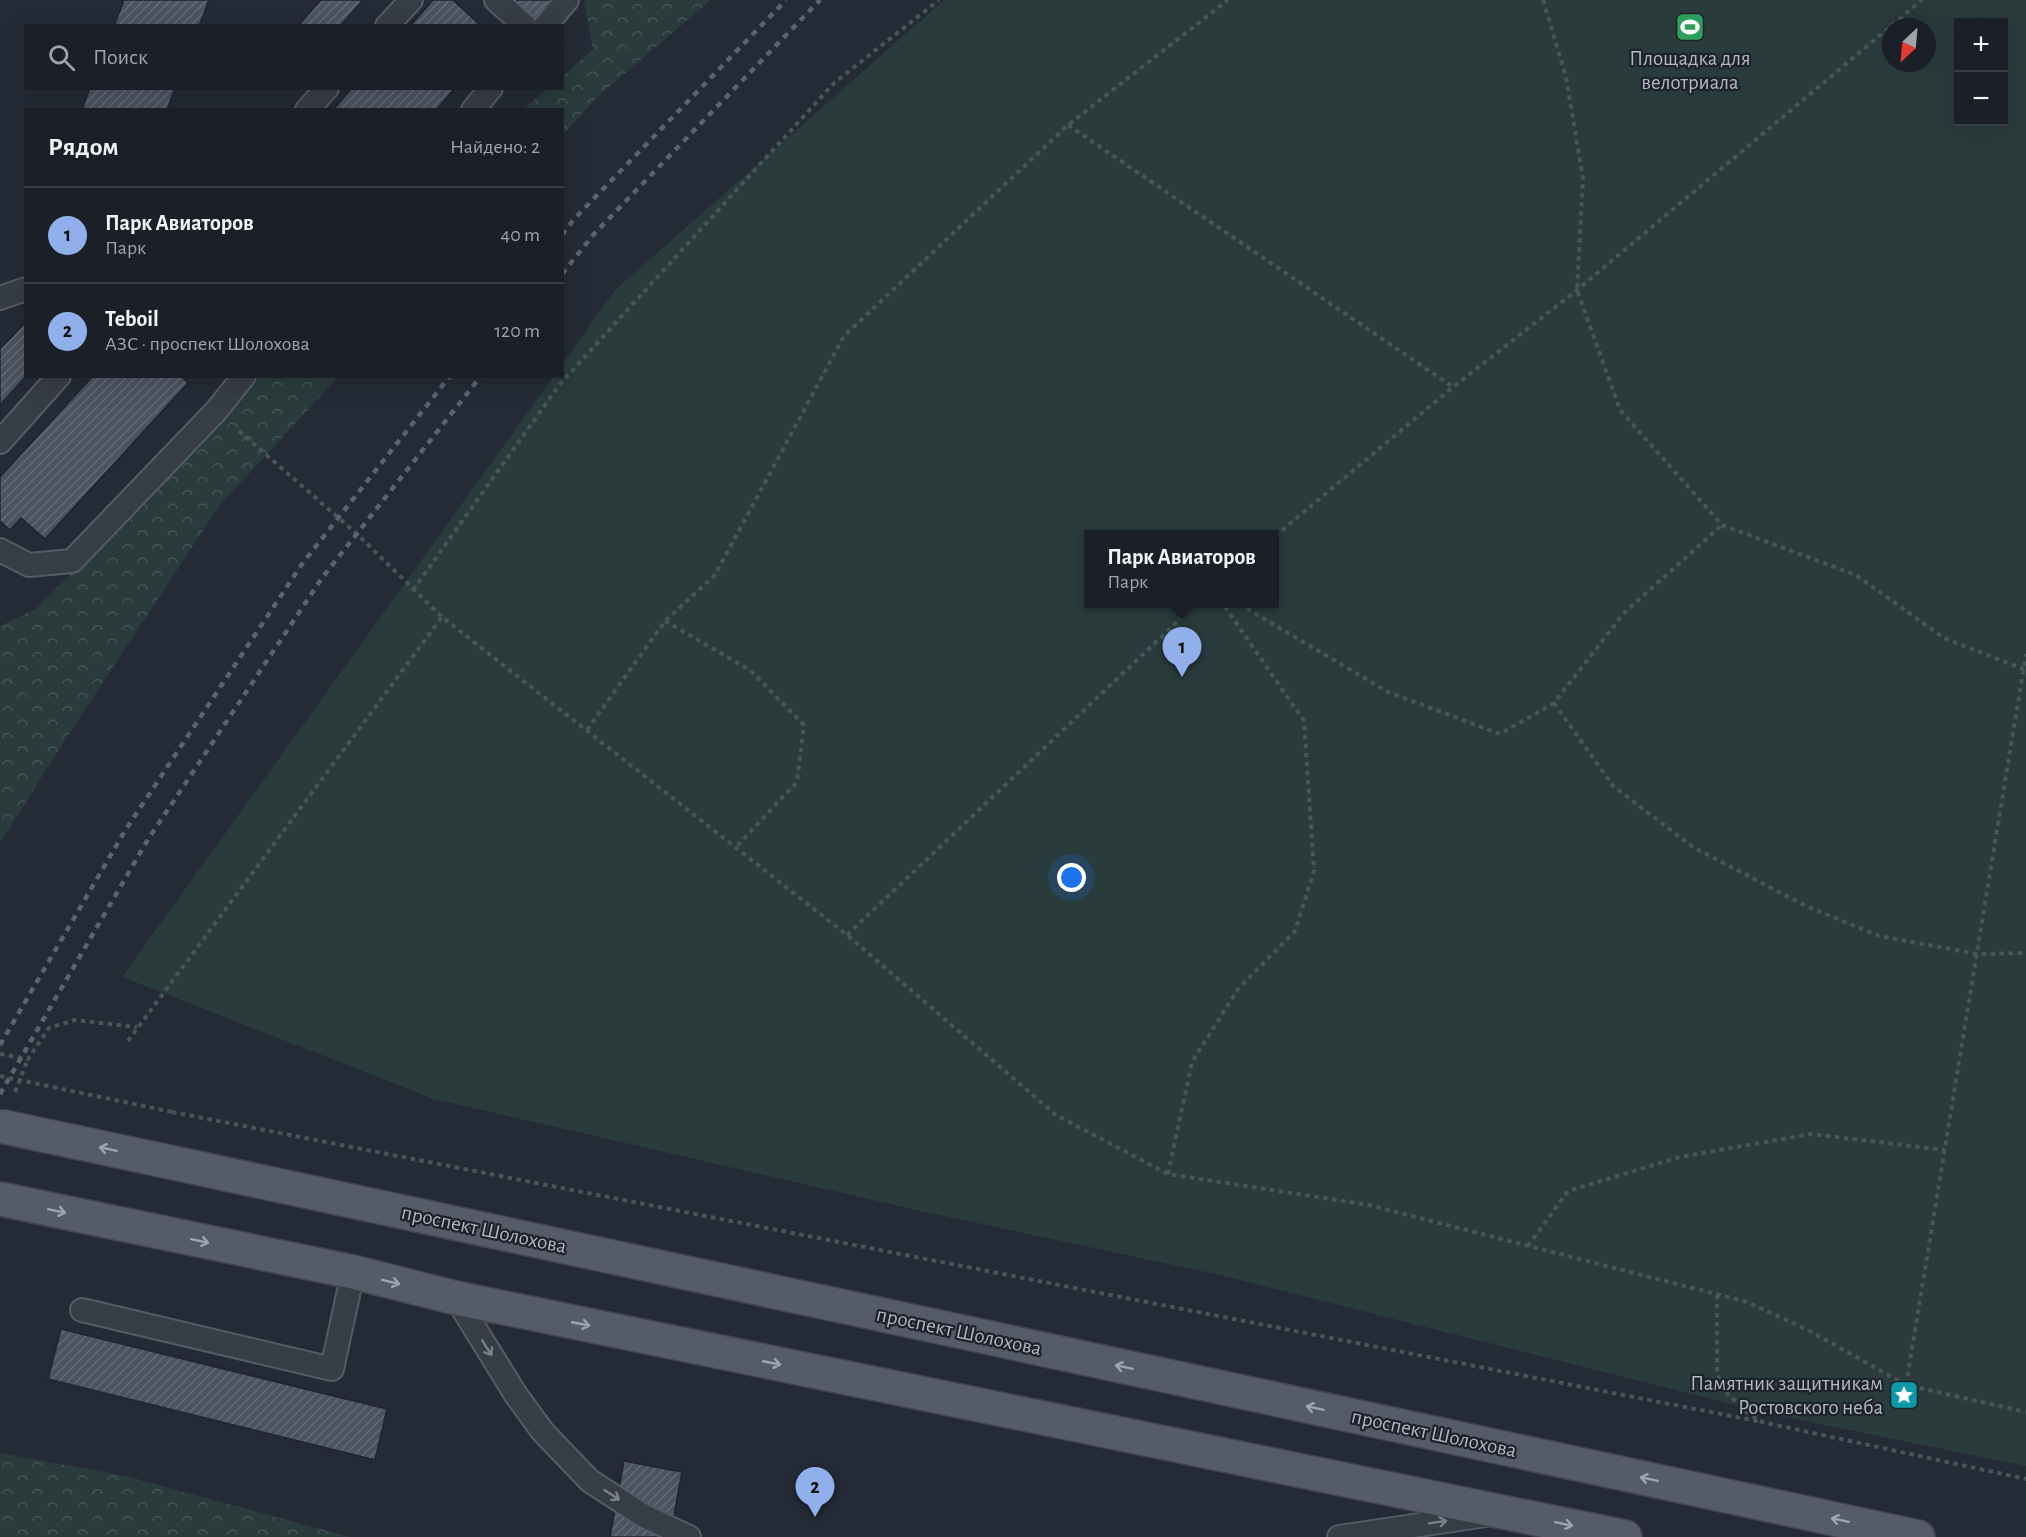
<!DOCTYPE html>
<html lang="ru">
<head>
<meta charset="utf-8">
<style>
	:root { --surface:#1b2028; --page:#242830; --text:#f1f3f6; --muted:#a0a3a8; --line:#393e45; --accent:#91afea }
	body { margin:0; font-family:"Alegreya Sans",sans-serif; background:var(--page); color:var(--text) }
	.controls { position:absolute; right:18px; top:18px; display:grid; overflow:hidden; border-radius:0px; box-shadow:0 6px 24px #0002 }
	.controls button { width:54px; height:54px; display:grid; place-items:center; padding:0; border:0; border-bottom:2px solid var(--line); background:var(--surface); color:var(--text); font:30px sans-serif }
	.compass { position:absolute; left:1882px; top:18px; width:54px; height:54px; border-radius:50%; background:var(--surface); box-shadow:0 6px 24px #0002; rotate:206deg }
	.you { position:absolute; left:1072px; top:878px; width:21px; height:21px; margin:-15px; border:4px solid #fff; border-radius:50%; background:#1a73e8; box-shadow:0 0 0 9px #1a73e833 }
	.badge { display:grid; place-items:center; width:39px; height:39px; border-radius:50%; background:var(--accent); color:#111; font-size:20px; font-weight:700 }
	.pin { position:absolute; translate:-50% -50px; filter:drop-shadow(0 2px 3px #0008) }
	.pin::after { content:''; position:absolute; top:32px; width:21px; height:18px; background:inherit; clip-path:polygon(0 0,100% 0,50% 100%) }
	.popup { position:absolute; left:1084px; top:530px; width:195px; height:78px; box-sizing:border-box; display:grid; place-content:center; border-radius:0px; background:var(--surface); filter:drop-shadow(0 2px 4px #0005); font-size:20px; white-space:nowrap; color:var(--muted) }
	.popup b { font-size:22px; color:var(--text) }
	.popup::after { content:''; position:absolute; left:50%; top:100%; margin-left:-12px; border:12px solid transparent; border-top-color:var(--surface) }
	.list { margin:0; padding:0; list-style:none }
	h2 { display:flex; justify-content:space-between; align-items:center; height:78px; margin:0; padding:0 24px; font-size:26px }
	h2 small { font-size:20px; font-weight:400; color:var(--muted) }
	.list li { display:grid; grid-template-columns:39px 1fr auto; gap:18px; align-items:center; box-sizing:border-box; height:96px; padding:0 24px; border-top:2px solid var(--line) }
	.list b { display:block; font-size:22px; white-space:nowrap }
	.list p { margin:0; font-size:20px; white-space:nowrap; color:var(--muted) }
	.list em { font-size:20px; font-style:normal; color:var(--muted) }
	.icon { flex:none; width:33px; height:33px; fill:none; stroke:currentColor; stroke-width:2; stroke-linecap:round; stroke-linejoin:round }
	.map { position:relative; flex:none; width:2026px; height:1537px; overflow:hidden }
	.search { position:absolute; background:var(--surface); box-shadow:0 6px 24px #0002; left:24px; top:24px; width:540px; height:66px; display:flex; align-items:center; gap:15px; box-sizing:border-box; padding:0 21px; border-radius:0px; color:var(--muted); font-size:22px }
	.panel { position:absolute; background:var(--surface); box-shadow:0 6px 24px #0002; left:24px; top:108px; width:540px; height:270px; border-radius:0px }
	.map>svg:first-child { display:block }
	.forest { fill:url(#forest-crowns) }
	.park { fill:#2a3b3c; fill-rule:evenodd }
	.building { fill:url(#building-hatch); stroke:#1f242e; stroke-width:1.5 }
	.lines { fill:none; stroke-linecap:round; stroke-linejoin:round }
	.service-casing { stroke:#555b65; stroke-width:26 }
	.primary-casing { stroke:#414650; stroke-width:36 }
	.path { stroke:#475659; stroke-width:4; stroke-dasharray:4.5 4.5; stroke-linecap:butt }
	.service { stroke:#373d47; stroke-width:22 }
	.primary { stroke:#555c67; stroke-width:33 }
	.rail { stroke:#5c6370; stroke-width:4.5; stroke-dasharray:6 6; stroke-linecap:butt }
	.primary-bridge-casing { stroke:#414650; stroke-width:36; stroke-linecap:butt }
	.path-bridge { stroke:#475659; stroke-width:4; stroke-dasharray:4.5 4.5; stroke-linecap:butt }
	.primary-bridge { stroke:#555c67; stroke-width:33 }
	.oneway { stroke:#9fa6b1 }
	.oneway2 { stroke:#7b818b }
	.labels { text-anchor:middle; stroke-width:4.5; stroke-linejoin:round; paint-order:stroke }
	.poi-label { font-size:21px; fill:#b2b8c3; stroke:#1d222c }
	.street-label { font-size:21px; fill:#b2b8c3; stroke:#1d222c }
</style>
</head>
<body>
<div class="map">
<svg width="2026" height="1537" viewBox="0 0 2026 1537">
	<defs>
		<pattern id="forest-crowns" width="20" height="18" patternUnits="userSpaceOnUse" patternTransform="scale(1.5)"><rect width="20" height="18" fill="#2a3b3c"/><path d="M2 6a3 3 0 1 1 6 0M12 15a3 3 0 1 1 6 0" fill="none" stroke="#465557"/></pattern>
		<pattern id="building-hatch" width="6" height="6" patternUnits="userSpaceOnUse" patternTransform="scale(1.5)"><rect width="6" height="6" fill="#4b5260"/><path d="M-1 1l2-2M0 6l6-6M5 7l2-2" fill="none" stroke="#636975"/></pattern>
	</defs>
	<rect width="100%" height="100%" fill="#242b36"/>
	<path class="forest" d="M 584,0 L 711,0 L 597,97 L 563,135 L 562,110 L 523,109 L 548,89 L 562,88 L 563,76 L 593,49 Z
		M 259,377 L 338,377 L 219,506 L 63,743 L 0,843 L 0,626 L 37,608 L 183,461 Z
		M 0,1453 L 125,1476 L 350,1537 L 0,1537 Z"/>
	<path class="park" d="M 944,0 L 2026,0 L 2026,1466 L 1766,1413 L 1220,1275 L 921,1211 L 434,1099 L 122,977 L 553,377 L 562,376 L 563,363 L 615,290 ZM 1958,22 L 2004,22 L 2004,122 L 1958,122 ZM 1891,27 L 1927,27 L 1927,63 L 1891,63 ZM 1089,534 L 1275,534 L 1275,604 L 1089,604 Z"/>
	<path class="building" d="M 124,0 L 209,0 L 199,26 L 114,26 Z
		M 321,0 L 363,0 L 340,26 L 298,26 Z
		M 433,0 L 453,0 L 481,26 L 410,26 Z
		M 505,0 L 556,0 L 532,25 Z
		M 90,88 L 175,88 L 167,110 L 82,110 Z
		M 352,88 L 455,88 L 436,110 L 333,110 Z
		M 26,322 L 26,376 L 0,405 L 0,349 Z
		M 93,376 L 181,376 L 188,383 L 45,539 L 21,518 L 10,530 L 0,521 L 0,477 Z
		M 61,1329 L 387,1409 L 375,1460 L 48,1379 Z
		M 624,1461 L 682,1472 L 670,1537 L 610,1537 Z"/>
	<g class="lines">
		<g class="service-casing">
			<path id="service" d="M 496,0 L 525,26
				M 387,26 L 411,0
				M 545,26 L 567,0
				M 307,110 L 327,88
				M 473,110 L 491,88
				M 0,298 L 26,289
				M 0,442 L 59,376
				M 0,550 L 29,565 L 72,561 L 216,411 L 244,376
				M 456,1298 L 516,1395 L 543,1432 L 590,1481 L 644,1516 L 689,1537
				M 82,1310 L 332,1369 L 353,1272
				M 1339,1537 L 1486,1515"/>
		</g>
		<g class="primary-casing">
			<path id="primary" d="M 165,1161 L 1918,1537
				M 0,1199 L 353,1272 L 456,1298 L 1625,1537"/>
		</g>
		<path class="path" d="M 1543,0 L 1566,77 L 1583,179 L 1577,290 L 1620,410 L 1722,525 L 1856,575 L 1944,638 L 2026,670
			M 1068,125 L 1453,387
			M 239,431 L 357,534 L 442,617
			M 1275,536 L 1453,387 L 1577,290 L 1922,0
			M 413,590 L 560,384 L 834,83 L 939,0
			M 1239,604 L 1388,692 L 1500,734 L 1554,703 L 1624,613 L 1722,525
			M 665,621 L 750,670 L 804,725 L 797,782 L 736,847
			M 1554,703 L 1613,786 L 1693,847 L 1806,906 L 1879,936 L 1977,954 L 2026,953
			M 587,730 L 665,621 L 715,575 L 844,336 L 1068,125 L 1228,0
			M 847,935 L 1196,604
			M 128,1041 L 442,617 L 847,935 L 1056,1115 L 1168,1174 L 1369,1205 L 1747,1302 L 1808,1330 L 1906,1385 L 2026,1412
			M 0,1054 L 28,1059 L 49,1028 L 75,1020 L 137,1027
			M 15,1092 L 28,1059
			M 172,1112 L 1762,1422
			M 1168,1174 L 1192,1062 L 1238,989 L 1295,931 L 1314,871 L 1304,721 L 1223,604
			M 1528,1246 L 1568,1191 L 1680,1157 L 1811,1134 L 1945,1150
			M 1717,1295 L 1717,1375 L 1728,1394 L 1745,1411 L 1762,1422 L 2026,1479
			M 1906,1385 L 2026,654"/>
		<use href="#service" class="service"/>
		<use href="#primary" class="primary"/>
		<path class="rail" d="M 562,235 L 575,218 L 786,0
			M 562,274 L 594,234 L 820,0
			M 0,1045 L 126,829 L 302,564 L 450,376
			M 0,1094 L 147,841 L 322,578 L 481,376"/>
		<g class="primary-bridge-casing">
			<path id="primary-bridge" d="M 0,1126 L 165,1161"/>
		</g>
		<path class="path-bridge" d="M 0,1076 L 172,1112"/>
		<use href="#primary-bridge" class="primary-bridge"/>
	</g>
	<defs><path id="oneway-shaft" d="M-6 0H5M1.5-3L5.5 0L1.5 3" fill="none" stroke-width="1.6" stroke-linecap="round" stroke-linejoin="round" transform="scale(1.5)"/></defs>
	<g class="oneway">
		<use href="#oneway-shaft" transform="translate(108 1149) rotate(-168)"/>
		<use href="#oneway-shaft" transform="translate(57 1211) rotate(12)"/>
		<use href="#oneway-shaft" transform="translate(200 1241) rotate(12)"/>
		<use href="#oneway-shaft" transform="translate(391 1282) rotate(14)"/>
		<use href="#oneway-shaft" transform="translate(581 1324) rotate(11)"/>
		<use href="#oneway-shaft" transform="translate(772 1363) rotate(11)"/>
		<use href="#oneway-shaft" transform="translate(1124 1367) rotate(-168)"/>
		<use href="#oneway-shaft" transform="translate(1315 1408) rotate(-168)"/>
		<use href="#oneway-shaft" transform="translate(1649 1479) rotate(-168)"/>
		<use href="#oneway-shaft" transform="translate(1840 1520) rotate(-168)"/>
		<use href="#oneway-shaft" transform="translate(1564 1524) rotate(12)"/>
	</g>
	<g class="oneway2">
		<use href="#oneway-shaft" transform="translate(487 1348) rotate(58)"/>
		<use href="#oneway-shaft" transform="translate(612 1495) rotate(33)"/>
		<use href="#oneway-shaft" transform="translate(1438 1522) rotate(-9)"/>
	</g>
	<defs>
		<g id="stadium-square" transform="scale(1.5)"><rect x="-9" y="-9" width="18" height="18" rx="4" fill="#2e9e5b" stroke="#1d222c"/><path d="M0-5a6.5 5 0 1 0 0 10a6.5 5 0 1 0 0-10ZM-3.5-1.8h7v3.6h-7Z" fill="#fff"/></g>
		<g id="sight-square" transform="scale(1.5)"><rect x="-9" y="-9" width="18" height="18" rx="4" fill="#0f9aa8" stroke="#1d222c"/><path d="M0-6L1.8-2.2L6-1.7L2.9 1.2L3.7 5.4L0 3.3L-3.7 5.4L-2.9 1.2L-6-1.7L-1.8-2.2Z" fill="#fff"/></g>
	</defs>
	<g fill-rule="evenodd">
		<use href="#stadium-square" x="1690" y="27"/>
		<use href="#sight-square" x="1904" y="1395"/>
	</g>
	<g class="labels">
		<g class="poi-label">
			<text x="1690" y="65">Площадка для<tspan x="1690" dy="24">велотриала</tspan></text>
			<text x="1883" y="1390" text-anchor="end">Памятник защитникам<tspan x="1883" dy="24">Ростовского неба</tspan></text>
		</g>
		<g class="street-label">
			<text transform="translate(484 1229) rotate(12)" y="7">проспект Шолохова</text>
			<text transform="translate(959 1331) rotate(12)" y="7">проспект Шолохова</text>
			<text transform="translate(1434 1433) rotate(12)" y="7">проспект Шолохова</text>
		</g>
	</g>
</svg>
<div class="controls">
<button>+</button>
<button>−</button>
</div>
<svg class="compass" viewBox="-18 -18 36 36"><path d="M0-13l5 13h-10z" fill="#e53935"/><path d="M0 13l5-13h-10z" fill="#a0a3a8"/></svg>
<div class="you"></div>
<div class="pin badge" style="left:1182px;top:677px">1</div>
<div class="popup"><b>Парк Авиаторов</b>Парк</div>
<div class="pin badge" style="left:815px;top:1517px">2</div>
<div class="search"><svg class="icon" aria-label="search" viewBox="0 0 24 24"><circle cx="10" cy="10" r="6"/><path d="M15 15l6 6"/></svg>Поиск</div>
<section class="panel">
<h2>Рядом<small>Найдено: 2</small></h2>
<ul class="list">
<li><span class="badge">1</span><div><b>Парк Авиаторов</b><p>Парк</p></div><em>40 m</em></li>
<li><span class="badge">2</span><div><b>Teboil</b><p>АЗС · проспект Шолохова</p></div><em>120 m</em></li>
</ul>
</section>
</div>
</body>
</html>
